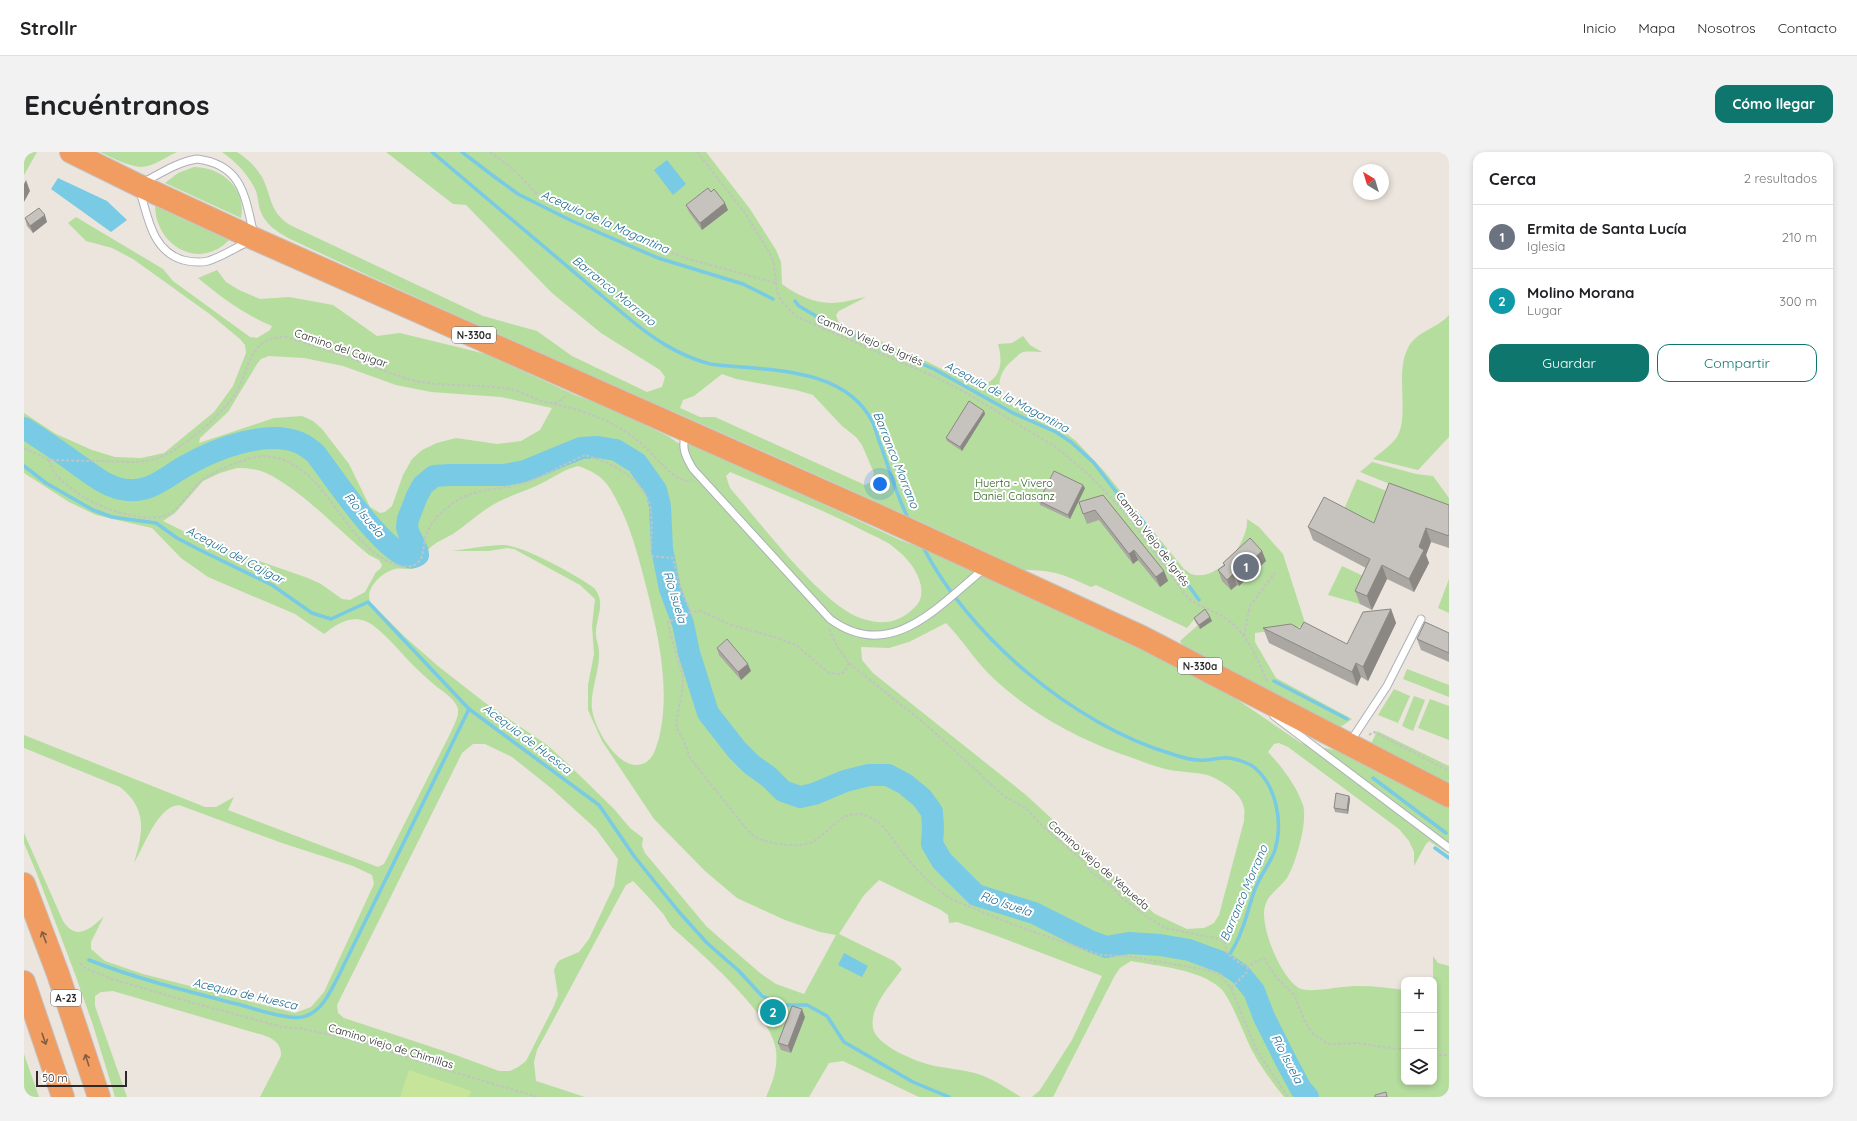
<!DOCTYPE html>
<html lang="es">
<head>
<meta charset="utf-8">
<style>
	:root { --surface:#fff; --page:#f2f2f2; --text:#202124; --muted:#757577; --line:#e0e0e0; --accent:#0f766e }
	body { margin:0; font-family:Quicksand,sans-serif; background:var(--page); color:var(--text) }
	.controls { position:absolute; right:12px; bottom:12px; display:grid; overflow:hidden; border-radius:8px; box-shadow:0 2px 6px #0003 }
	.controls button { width:36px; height:36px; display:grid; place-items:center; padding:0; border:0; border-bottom:1px solid var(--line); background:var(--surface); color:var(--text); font:20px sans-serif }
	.compass { position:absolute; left:1329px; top:12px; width:36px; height:36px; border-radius:50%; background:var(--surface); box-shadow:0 2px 6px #0003; rotate:322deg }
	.scale { position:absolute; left:12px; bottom:10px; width:91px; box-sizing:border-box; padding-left:4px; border:2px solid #2a2a2a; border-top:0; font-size:11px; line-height:14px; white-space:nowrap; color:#2a2a2a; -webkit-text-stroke:3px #fff; paint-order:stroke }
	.you { position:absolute; left:856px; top:332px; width:14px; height:14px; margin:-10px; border:3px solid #fff; border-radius:50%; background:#1a73e8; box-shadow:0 0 0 6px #1a73e833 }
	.badge { display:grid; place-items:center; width:26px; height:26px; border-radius:50%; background:var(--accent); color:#fff; font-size:13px; font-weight:700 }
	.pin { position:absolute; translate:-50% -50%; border:2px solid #fff; box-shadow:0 1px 4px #0006 }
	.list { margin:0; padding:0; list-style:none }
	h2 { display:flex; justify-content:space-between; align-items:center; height:52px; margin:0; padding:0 16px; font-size:17px }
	h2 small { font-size:13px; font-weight:400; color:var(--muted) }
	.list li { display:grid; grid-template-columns:26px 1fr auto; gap:12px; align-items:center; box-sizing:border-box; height:64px; padding:0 16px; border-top:1px solid var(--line) }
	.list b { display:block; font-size:15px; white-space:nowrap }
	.list p { margin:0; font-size:13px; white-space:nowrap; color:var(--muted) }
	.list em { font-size:13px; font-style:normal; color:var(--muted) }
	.actions { display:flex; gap:8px; padding:12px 16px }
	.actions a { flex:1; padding:9px 0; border:1px solid var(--accent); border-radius:12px; text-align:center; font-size:14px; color:var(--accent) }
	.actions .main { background:var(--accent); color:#fff }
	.icon { flex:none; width:22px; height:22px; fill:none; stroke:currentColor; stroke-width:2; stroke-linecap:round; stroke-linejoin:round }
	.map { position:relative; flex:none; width:1425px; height:945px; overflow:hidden; border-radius:12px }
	header { display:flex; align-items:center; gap:24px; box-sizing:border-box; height:56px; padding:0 20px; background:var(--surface); border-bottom:1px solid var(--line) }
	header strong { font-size:19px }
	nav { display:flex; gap:22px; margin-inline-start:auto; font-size:14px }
	.intro { display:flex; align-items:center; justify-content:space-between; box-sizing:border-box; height:96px; padding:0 24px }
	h1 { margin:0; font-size:28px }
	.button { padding:10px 18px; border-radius:12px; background:var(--accent); color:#fff; font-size:14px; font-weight:700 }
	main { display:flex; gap:24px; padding:0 24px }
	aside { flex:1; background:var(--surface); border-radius:12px; box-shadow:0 2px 6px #0003 }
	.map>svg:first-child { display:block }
	.green { fill:#b5dd9e; fill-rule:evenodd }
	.pitch { fill:#c6e49a }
	.water { fill:#78cae5 }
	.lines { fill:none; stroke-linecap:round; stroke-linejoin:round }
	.stream { stroke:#78cae5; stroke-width:3.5 }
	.river { stroke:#78cae5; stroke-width:22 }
	.lane-casing { stroke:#adb0b9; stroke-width:9 }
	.highway-casing { stroke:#c3c3c3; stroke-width:24 }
	.path { stroke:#c3c3c3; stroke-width:2; stroke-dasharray:3 2; stroke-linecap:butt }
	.lane { stroke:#fff; stroke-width:7 }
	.highway { stroke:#f19d62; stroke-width:22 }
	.wall { fill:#aaa7a3 }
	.shaded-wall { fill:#8b8884 }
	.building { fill:#c6c2bd; stroke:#8b8884 }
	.oneway { stroke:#845e43 }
	.labels { text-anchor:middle; stroke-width:4; stroke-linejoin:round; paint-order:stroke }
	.shield { fill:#fff; stroke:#6a6a6a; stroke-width:1 }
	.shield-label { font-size:10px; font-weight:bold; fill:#2a2a2a }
	.street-label { font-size:11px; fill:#2a2a2a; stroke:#fff }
	.park-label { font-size:11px; fill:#2f6120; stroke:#fff }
	.water-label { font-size:12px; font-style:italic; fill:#186990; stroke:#fff }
</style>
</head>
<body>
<header>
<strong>Strollr</strong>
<nav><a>Inicio</a><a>Mapa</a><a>Nosotros</a><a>Contacto</a></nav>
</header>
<div class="intro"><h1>Encuéntranos</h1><a class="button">Cómo llegar</a></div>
<main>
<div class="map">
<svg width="1425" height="945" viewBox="0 0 1425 945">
	<rect width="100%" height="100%" fill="#ebe5dd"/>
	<path class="green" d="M 0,0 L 13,0 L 0,23 Z
		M 76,0 L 153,0 C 142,5 130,14 118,15 C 105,15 87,5 76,0 Z
		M 198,0 L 213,0 C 223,6 232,15 238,25 C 248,44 245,60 266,73 L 459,164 L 513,179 L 548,204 L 623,240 L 638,235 L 641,225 L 636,218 L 577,181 L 528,141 L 442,53 L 429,52 L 362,0 L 682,0 L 726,57 L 752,98 L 757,110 L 758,132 C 771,142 790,151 807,151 C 819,151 831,147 842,145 L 815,159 L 812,163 L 814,169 L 819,173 L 902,209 L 953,235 C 976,229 980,213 974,192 L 988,191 L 999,184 L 1006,193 L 1018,200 C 1012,200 1005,199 999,200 C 996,201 992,205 989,208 C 975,219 970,236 983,250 L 1039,279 L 1052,289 L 1080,319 L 1160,417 C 1162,418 1165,421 1167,422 C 1194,431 1225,390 1223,367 L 1235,375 L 1259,402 L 1282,474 L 1231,481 L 1231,490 L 1252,526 L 1328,567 L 1315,576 L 1159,494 L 1156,489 L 1174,473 L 1177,477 L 1173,464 L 1163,476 L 1072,433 L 1067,435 C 1040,423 1031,418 1000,418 C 757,303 508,201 264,86 C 252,79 241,72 236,58 C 234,51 234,43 231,37 C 223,21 212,10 198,0 ZM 698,222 L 712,227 L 772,238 L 789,243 L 818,274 L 832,285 L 838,293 L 850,321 L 847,330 L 841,333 L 691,265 L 676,265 L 656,256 L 659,248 L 670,244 Z
		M 170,15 C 197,15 223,36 217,66 L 141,31 L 154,21 Z
		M 131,54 L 205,88 C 175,119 132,94 131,54 Z
		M 52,65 L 139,117 L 149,129 L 226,185 L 233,186 L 246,178 L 248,174 C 221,163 197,145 174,126 L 193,118 L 202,130 L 215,138 L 236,147 L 265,145 L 309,153 L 353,184 L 376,181 L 462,202 L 551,243 L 581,254 L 644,284 L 654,291 L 670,292 L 876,388 L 913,402 L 1134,504 L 1208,544 L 1277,591 L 1320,600 L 1425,655 L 1425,702 L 1405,689 L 1402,692 L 1390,714 L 1390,700 L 1385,689 L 1375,677 L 1264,595 L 1255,591 L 1250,592 L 1244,600 C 1258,615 1272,633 1279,653 C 1284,669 1272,711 1263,726 C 1256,736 1244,742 1241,754 C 1235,774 1258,829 1277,837 C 1289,841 1321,833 1335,834 C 1350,834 1365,836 1380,838 L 1380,930 L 1410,930 L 1409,804 L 1414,811 L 1425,814 L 1425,945 L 1260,945 C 1250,932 1238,917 1230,902 C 1221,887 1207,844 1195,835 C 1174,817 1133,814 1107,809 L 1096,816 L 1090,825 L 1029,945 L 1008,945 L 1016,938 L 1048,888 L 1078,824 L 973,784 L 933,770 L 925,771 L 924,763 L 917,758 L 855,728 L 840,743 L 815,782 L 870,809 L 878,817 C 867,833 845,855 849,876 C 852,893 889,908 903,912 C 921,917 940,917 957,923 C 971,928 985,938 997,945 L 895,945 L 819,909 L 805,911 L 785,945 L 742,945 C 749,930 754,915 752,898 C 748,863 678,802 651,778 C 646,774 643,768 640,763 C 630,751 620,740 609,729 L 602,733 L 598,740 L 513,898 L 510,910 L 512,929 L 561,945 L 236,945 L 257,904 C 258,887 242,884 228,880 L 89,839 L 77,840 L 71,844 L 71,854 L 103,945 L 91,945 L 69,873 L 51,822 L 13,722 L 0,691 L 0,681 L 39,769 C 52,789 66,778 80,764 L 67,790 L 67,797 L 81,809 L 119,822 L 271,861 L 287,855 L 300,840 L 350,732 L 348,723 L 329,714 L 258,691 L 155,653 C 134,654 120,694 110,711 C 119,681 124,657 96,635 L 0,596 L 0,583 L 181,655 L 192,655 L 210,645 L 204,658 L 354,715 L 360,712 L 427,580 C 430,573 435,565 434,557 C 432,548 420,540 413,535 C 406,529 399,523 393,517 C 380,505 356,474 341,469 C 326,463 311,473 300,482 L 271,462 L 184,425 L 157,406 L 128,376 L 72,363 L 45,350 L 0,321 L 0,261 L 32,282 L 68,298 L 91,305 L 117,306 L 140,301 L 190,260 L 209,234 L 222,201 L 221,193 L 216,187 L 187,163 L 109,107 L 88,96 L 62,89 L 44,71 ZM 245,204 L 280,206 L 319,214 L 372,233 L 407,240 L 477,245 L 528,256 L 516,278 L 497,289 L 473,292 L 432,286 L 413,291 L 398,298 L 388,307 L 379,323 L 368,354 L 361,360 L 356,361 L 346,355 L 325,312 L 298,277 L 289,269 L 278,264 L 250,266 L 175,291 L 176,286 L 204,260 L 233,212 L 237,207 ZM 554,314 C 566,318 578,324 585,335 C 593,348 600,362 605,376 C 612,395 617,415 622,434 C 634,482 647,537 635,586 C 632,596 629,609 618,612 C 595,620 570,576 568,557 C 566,538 576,519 575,500 C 575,493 571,486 572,479 C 573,464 582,450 570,436 C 555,424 498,393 480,393 C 465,393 443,397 428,399 L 465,399 L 483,396 L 490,397 L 556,433 L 571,447 L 568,474 L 570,502 L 564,533 L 564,558 L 578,589 L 630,667 L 681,719 L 713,746 L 761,768 L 796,780 L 812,783 L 780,842 L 752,832 L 736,821 L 683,775 L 621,701 L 618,694 L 619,686 L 606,676 L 590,657 L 543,611 L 523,593 L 460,550 L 414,514 L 381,485 L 346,450 C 341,436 358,420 371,417 C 379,415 387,420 394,414 C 401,408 401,399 408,394 C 414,389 422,386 429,382 C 444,372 458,358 474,350 C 487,343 502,339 516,332 C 529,326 540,317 554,314 ZM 213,316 C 223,316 233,317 242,321 C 278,338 314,378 345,403 L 355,408 L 358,413 L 357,416 L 352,420 L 341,440 L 326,448 L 318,447 L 297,432 L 284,426 L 183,391 L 139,369 L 151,361 L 179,329 L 196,321 ZM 706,320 C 752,339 798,357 842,380 C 852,385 865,390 873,398 C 886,408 900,427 897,444 C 896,450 893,453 889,457 C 874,471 858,473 839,467 C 800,456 735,369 706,336 L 702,324 ZM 922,471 C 938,487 949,506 965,522 C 1003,559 1048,584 1097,602 C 1113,607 1130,615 1146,618 C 1158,620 1171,620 1183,623 C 1196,627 1218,641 1220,656 C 1221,660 1220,665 1220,669 L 1195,763 L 1190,771 L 1180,776 L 1163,777 L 1131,762 L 1002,643 L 849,521 L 838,508 L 837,495 L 865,496 L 885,490 ZM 449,592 L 461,592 L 488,605 L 527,636 L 572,677 L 594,707 L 590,734 L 565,787 L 555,800 L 536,808 L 533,811 L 530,818 L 534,843 L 530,854 L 502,909 L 494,915 L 486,919 L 475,919 L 429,902 L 320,866 L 314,861 L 313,853 L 438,601 Z
		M 1425,163 L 1425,285 L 1394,318 L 1349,307 C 1358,299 1371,291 1375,281 C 1384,259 1372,221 1383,198 C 1391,179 1413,177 1425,163 Z
		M 1348,310 L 1392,322 L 1409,324 L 1425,346 L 1425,356 L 1336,320 Z
		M 1333,327 L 1365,340 L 1351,375 L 1318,362 Z
		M 1318,414 L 1348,428 L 1336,452 L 1304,443 Z
		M 1425,427 L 1425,461 L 1414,456 Z
		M 1383,517 L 1425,533 L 1425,545 L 1379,527 Z
		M 1370,537 L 1386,544 L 1374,571 L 1354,563 Z
		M 1390,544 L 1401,548 L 1389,579 L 1378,574 Z
		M 1406,547 L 1425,554 L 1425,588 L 1394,576 Z
		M 1353,579 L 1425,614 L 1425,633 L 1347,592 Z
		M 0,902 L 15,945 L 0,945 Z"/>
	<path class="pitch" d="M 385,918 L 447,939 L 445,945 L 376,945 Z"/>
	<path class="water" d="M 643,8 L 662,32 L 649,43 L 630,18 Z
		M 34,26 L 83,49 L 103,68 L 87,80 L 27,37 Z
		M 820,801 L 844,814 L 838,825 L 814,813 Z"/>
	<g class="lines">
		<path class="stream" d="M 408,0 L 602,164 C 628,186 653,203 686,212 C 740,219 821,213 849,271 C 852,278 854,287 857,294 C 866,319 873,345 885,368
			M 438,0 L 472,26 L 494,42 L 548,69 L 634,106 L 719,132 L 749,147
			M 771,149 L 775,154 L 792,164 L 843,189 L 910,217 L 989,261 L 1032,280 L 1047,290 L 1070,311 L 1093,341 L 1118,368 L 1175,448
			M 0,314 L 22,331 L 69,358 L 88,365 L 132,371 L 153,386 L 174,397 L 248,433 L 288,461 L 307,467 L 344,450 L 445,557
			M 898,393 C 944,484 1050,573 1148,602 C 1159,606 1170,609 1182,608 C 1187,608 1193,606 1198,606 C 1207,605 1224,610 1231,616 C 1253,635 1259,671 1251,698 C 1246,712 1237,722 1232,735 C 1226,748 1224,763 1218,777 C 1214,789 1207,801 1200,811
			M 1250,529 L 1323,567
			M 1349,626 L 1422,681
			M 1411,696 L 1425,706
			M 65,808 C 113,827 163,839 213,852 C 229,856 267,870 282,864 C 299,858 307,838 315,823 L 445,557 L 575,653 L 610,704 L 655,760 L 683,791 L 715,819 L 738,844 L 758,853 L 783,853 L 803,864 L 820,890 L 889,930 L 925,945"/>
		<path class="river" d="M 0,276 C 17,287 34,298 50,310 C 65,320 79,333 97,337 C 125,343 141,325 163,313 C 193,296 243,277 276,291 C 281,293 287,298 291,301 C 304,317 372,422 394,403 L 393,398 L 385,382 L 383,375 L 384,367 L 393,344 L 399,333 L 410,324 L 426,323 L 480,323 L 501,319 L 557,296 L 574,295 L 592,298 L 613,311 L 632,338 L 636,354 L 638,397 L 646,437 L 659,472 L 665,501 L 684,561 L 713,598 L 727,612 L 745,625 L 759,639 L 776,645 L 790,642 L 821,629 L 845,623 L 864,623 L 881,632 L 898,646 L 908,660 L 909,676 L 908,692 L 918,709 L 952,743 L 1010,761 L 1066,789 L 1082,795 L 1105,791 L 1136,793 L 1165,798 L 1200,811 L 1216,822 L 1230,839 L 1240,865 L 1262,909 L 1277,937 L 1284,945"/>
		<g class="lane-casing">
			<path id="lane" d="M 173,7 C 221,13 221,48 231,87 C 215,93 200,104 184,109 C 176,111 167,110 159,108 C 126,98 124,62 114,33 C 133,24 152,10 173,7 Z
				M 662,280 C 657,295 661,304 669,317 L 806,467 C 867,512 915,453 961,416
				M 1250,564 L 1425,696
				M 1326,590 L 1363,534 L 1397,467"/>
		</g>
		<g class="highway-casing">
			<path id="highway" d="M 47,0 L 114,33 L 231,87 L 855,364 L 1118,485 L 1425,644
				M 0,732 L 34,822 L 75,945
				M 0,830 L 39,945"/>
		</g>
		<path class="path" d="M 466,0 L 489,17 L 512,41 L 611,88 L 665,107 L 752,131
			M 673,0 L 721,61 L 746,102 L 750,112 L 753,139 L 757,149 L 773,165 L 909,224 L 939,239 L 1033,296 L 1064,322 L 1100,359 L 1163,445 C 1175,455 1189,458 1201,466 C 1223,480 1234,507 1243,530
			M 530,252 C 563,259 598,272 622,296 C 632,305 654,334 668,328
			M 0,296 L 25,308 L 110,310 C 119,309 128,309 137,305 C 160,295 195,265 210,244 C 226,220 223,184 262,185 C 285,193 309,199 332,208 C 352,215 371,224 392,229 C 423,235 455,232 486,237 C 504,240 527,262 541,244
			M 25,308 C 29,325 45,335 58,344 C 78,357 126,374 147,361 C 159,353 166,338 177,329 C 188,320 225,304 239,304 C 297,305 315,382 361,408 C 369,412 378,416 387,414 C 402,411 398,394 402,384 C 405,373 413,364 422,357 C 447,334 470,340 500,331 C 521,324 541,312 561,303 C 585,310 620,326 626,354 C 629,365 627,391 627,404 L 649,406 L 657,439 L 667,460
			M 805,477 L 814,496 L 825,511 L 906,576 L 980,644 L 1003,657 L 1016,672 L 1058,708 L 1067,720 L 1086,733 L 1098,746 L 1122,764 L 1141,776 L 1200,788 L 1203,801 L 1217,812 L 1224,814 L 1240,806 L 1252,825 L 1271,844 L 1280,868 L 1288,881 L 1304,892 L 1333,891 L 1380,898
			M 1220,484 L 1226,454 L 1251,421
			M 825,511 L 820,520 L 816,522 L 805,521 L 772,493 L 754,486 L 707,473 L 677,459 L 667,460 L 644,470 L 647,484 L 659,524 L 658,540 L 652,571 L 654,579 L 659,587 L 666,606 L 724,679 C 727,681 730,685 733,686 C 746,692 779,697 790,689 C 803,681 817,661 833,662 C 858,663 868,689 882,705 C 895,720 910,736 927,747 L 988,772 L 1076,803 L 1103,804 L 1183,818 L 1195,822 L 1207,836 L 1223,820 L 1224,814
			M 1345,583 L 1350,580 L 1425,619
			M 56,811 L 61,816 L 88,827 L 166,850 L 258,875 L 280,877 L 333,889 L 429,920 L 514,945
			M 1207,836 L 1233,899 L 1264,945
			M 1410,903 L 1425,903"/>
		<use href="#lane" class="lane"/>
		<use href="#highway" class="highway"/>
	</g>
	<path class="wall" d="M 662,53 L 704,58 L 678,78 L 665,60 Z
		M 1,66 L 23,70 L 9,81 L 3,74 Z
		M 960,259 L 961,262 L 938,299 L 923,289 L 922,286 Z
		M 1061,336 L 1046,367 L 1016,353 L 1015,349 Z
		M 1079,343 L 1140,419 L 1144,429 L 1136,435 L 1114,408 L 1109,412 L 1075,368 L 1063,372 L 1059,362 Z
		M 1425,353 L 1425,396 L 1407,390 L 1402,403 L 1405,411 L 1390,440 L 1363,427 L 1348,458 L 1336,452 L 1331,439 L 1342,416 L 1289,388 L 1284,375 L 1350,371 Z
		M 1238,399 L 1242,409 L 1215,434 L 1213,433 L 1207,438 L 1198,429 L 1194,418 L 1200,413 L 1199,411 Z
		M 1367,457 L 1372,471 L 1344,529 L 1337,525 L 1333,534 L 1245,491 L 1239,476 L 1323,492 Z
		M 1186,465 L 1188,469 L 1176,477 L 1171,469 L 1170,466 Z
		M 1425,481 L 1425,510 L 1397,498 L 1393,487 Z
		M 693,496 L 727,519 L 717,528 L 695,503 Z
		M 1325,644 L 1326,647 L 1324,662 L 1311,660 L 1310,656 Z
		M 781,865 L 767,901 L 757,898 L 754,891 Z"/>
	<path class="shaded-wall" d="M 2,28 L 6,39 L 0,50 L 0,32 Z
		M 701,51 L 704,58 L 678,78 L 676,71 Z
		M 21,63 L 23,70 L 9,81 L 6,74 Z
		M 960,259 L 961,262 L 938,299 L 936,295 Z
		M 1059,333 L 1061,336 L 1046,367 L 1044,363 Z
		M 1402,376 L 1407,390 L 1402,403 L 1405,411 L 1390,440 L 1385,427 L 1395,395 Z
		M 1110,398 L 1114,408 L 1109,412 L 1105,402 Z
		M 1238,399 L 1242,409 L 1215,434 L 1211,424 Z
		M 1358,413 L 1363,427 L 1348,458 L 1343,444 Z
		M 1140,419 L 1144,429 L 1136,435 L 1132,425 Z
		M 1209,422 L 1213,433 L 1207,438 L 1203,428 Z
		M 1367,457 L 1372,471 L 1344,529 L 1339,515 Z
		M 1186,465 L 1188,469 L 1176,477 L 1175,473 Z
		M 1332,511 L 1337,525 L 1333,534 L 1328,520 Z
		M 724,512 L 727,519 L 717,528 L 714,520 Z
		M 1325,644 L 1326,647 L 1324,662 L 1323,658 Z
		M 778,857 L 781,865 L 767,901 L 764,894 Z"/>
	<path class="building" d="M 684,36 L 687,40 L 690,37 L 701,51 L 676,71 L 662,53 Z
		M 15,56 L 21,63 L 6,74 L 1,66 Z
		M 945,249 L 960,259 L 936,295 L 922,286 Z
		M 1030,319 L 1059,333 L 1044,363 L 1015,349 Z
		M 1365,331 L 1425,353 L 1425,384 L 1402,376 L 1395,395 L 1400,398 L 1385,427 L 1358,413 L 1343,444 L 1331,439 L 1346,407 L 1284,375 L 1300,345 L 1350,371 Z
		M 1079,343 L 1140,419 L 1132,425 L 1110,398 L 1105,402 L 1071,358 L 1059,362 L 1055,350 Z
		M 1226,386 L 1238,399 L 1211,424 L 1209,422 L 1203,428 L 1194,418 L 1201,413 L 1199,411 Z
		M 1181,457 L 1186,465 L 1175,473 L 1170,466 Z
		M 1367,457 L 1339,515 L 1332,511 L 1328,520 L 1239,476 L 1267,472 L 1276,477 L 1280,470 L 1323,492 L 1339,460 Z
		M 1401,470 L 1425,481 L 1425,501 L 1393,487 Z
		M 703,487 L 724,512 L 714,520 L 693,496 Z
		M 1312,641 L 1325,644 L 1323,658 L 1310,656 Z
		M 768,854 L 778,857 L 764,894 L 754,891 Z
		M 1362,940 L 1363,945 L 1351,945 L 1351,943 Z"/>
	<defs><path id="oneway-shaft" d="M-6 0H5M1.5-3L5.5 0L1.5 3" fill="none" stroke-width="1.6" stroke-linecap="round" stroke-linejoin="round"/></defs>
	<g class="oneway">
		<use href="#oneway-shaft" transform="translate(20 785) rotate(-111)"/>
		<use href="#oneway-shaft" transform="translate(20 887) rotate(71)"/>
		<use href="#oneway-shaft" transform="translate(63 908) rotate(-108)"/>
	</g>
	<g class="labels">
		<g class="shield">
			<rect x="428" y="175" width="44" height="16" rx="3"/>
			<rect x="1154" y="506" width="44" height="16" rx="3"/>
			<rect x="27" y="838" width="30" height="16" rx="3"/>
		</g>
		<g class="shield-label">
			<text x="450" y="187">N-330a</text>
			<text x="1176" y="518">N-330a</text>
			<text x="42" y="850">A-23</text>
		</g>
		<g class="street-label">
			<text transform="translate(846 188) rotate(23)" y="4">Camino Viejo de Igriés</text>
			<text transform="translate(317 196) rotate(19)" y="4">Camino del Cajigar</text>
			<text transform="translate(1129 387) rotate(53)" y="4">Camino Viejo de Igriés</text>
			<text transform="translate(1075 713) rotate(41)" y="4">Camino viejo de Yéqueda</text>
			<text transform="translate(367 894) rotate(17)" y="4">Camino viejo de Chimillas</text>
		</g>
		<g class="park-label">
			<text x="990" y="335">Huerta - Vivero<tspan x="990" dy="13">Daniel Calasanz</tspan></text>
		</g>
		<g class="water-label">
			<text transform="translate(581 70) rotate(24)" y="4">Acequia de la Magantina</text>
			<text transform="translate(590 139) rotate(39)" y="4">Barranco Morrano</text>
			<text transform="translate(983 245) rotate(28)" y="4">Acequia de la Magantina</text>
			<text transform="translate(872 308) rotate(68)" y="4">Barranco Morrano</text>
			<text transform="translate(340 363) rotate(50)" y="4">Río Isuela</text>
			<text transform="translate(211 403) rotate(28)" y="4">Acequia del Cajigar</text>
			<text transform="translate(651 445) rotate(73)" y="4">Río Isuela</text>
			<text transform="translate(503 587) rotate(37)" y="4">Acequia de Huesca</text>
			<text transform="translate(1220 741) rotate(-67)" y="4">Barranco Morrano</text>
			<text transform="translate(982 752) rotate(19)" y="4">Río Isuela</text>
			<text transform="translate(221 842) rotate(13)" y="4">Acequia de Huesca</text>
			<text transform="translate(1263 907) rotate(62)" y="4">Río Isuela</text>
		</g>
	</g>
</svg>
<div class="controls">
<button>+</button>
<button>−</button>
<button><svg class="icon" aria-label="layers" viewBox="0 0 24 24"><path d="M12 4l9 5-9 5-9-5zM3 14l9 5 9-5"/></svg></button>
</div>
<svg class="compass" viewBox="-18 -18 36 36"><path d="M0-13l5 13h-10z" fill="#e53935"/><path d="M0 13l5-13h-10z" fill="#757577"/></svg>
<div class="scale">50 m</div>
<div class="you"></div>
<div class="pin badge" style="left:1222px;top:415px;background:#6b7280">1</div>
<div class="pin badge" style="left:749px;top:860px;background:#0f9aa8">2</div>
</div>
<aside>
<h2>Cerca<small>2 resultados</small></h2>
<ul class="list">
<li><span class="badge" style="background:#6b7280">1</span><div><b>Ermita de Santa Lucía</b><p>Iglesia</p></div><em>210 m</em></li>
<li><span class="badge" style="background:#0f9aa8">2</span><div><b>Molino Morana</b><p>Lugar</p></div><em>300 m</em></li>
</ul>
<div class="actions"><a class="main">Guardar</a><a>Compartir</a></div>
</aside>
</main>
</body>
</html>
